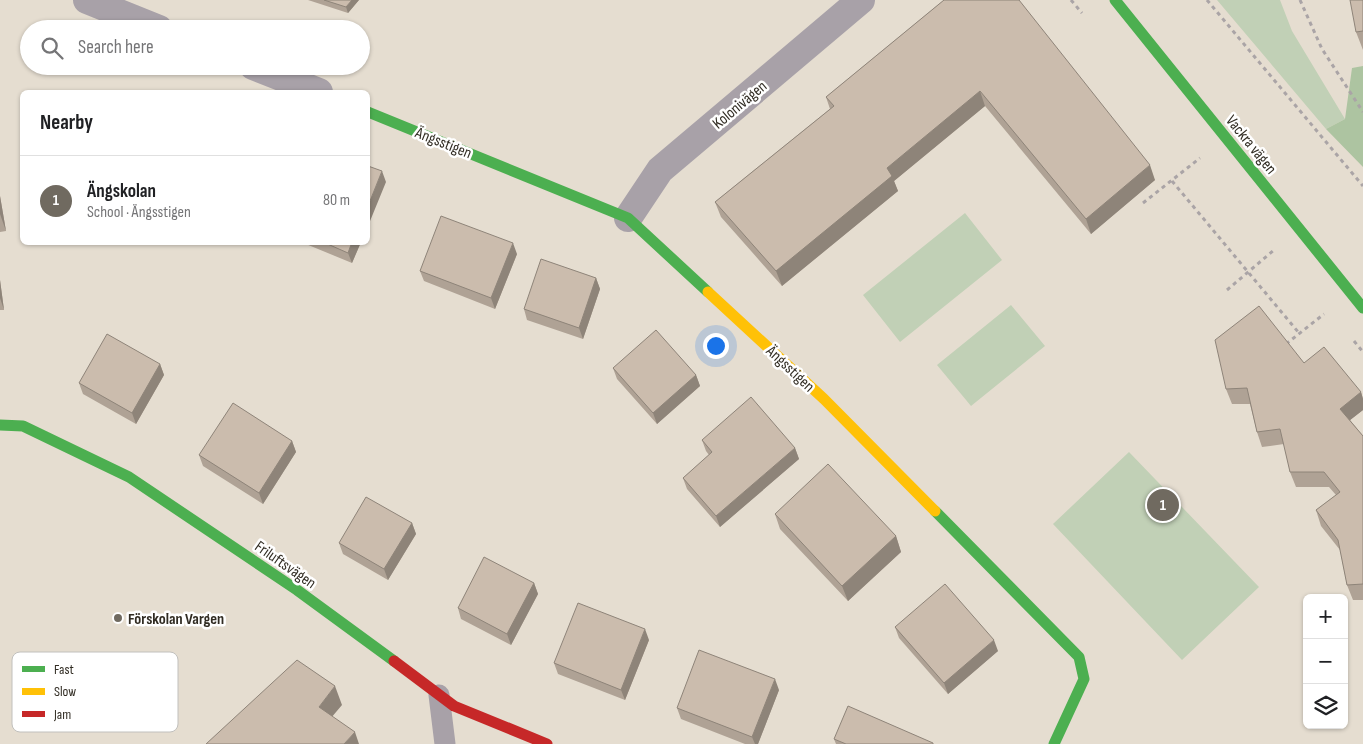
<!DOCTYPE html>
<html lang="en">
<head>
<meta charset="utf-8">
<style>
	:root { --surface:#fff; --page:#f6f6f6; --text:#202124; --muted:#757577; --line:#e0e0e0; --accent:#706a60 }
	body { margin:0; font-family:"Sofia Sans Condensed",sans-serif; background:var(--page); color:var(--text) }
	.controls { position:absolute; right:15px; bottom:15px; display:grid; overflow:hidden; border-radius:8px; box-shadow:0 1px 4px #0004 }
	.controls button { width:45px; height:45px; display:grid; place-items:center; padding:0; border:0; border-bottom:1px solid var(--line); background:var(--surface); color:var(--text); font:25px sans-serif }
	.you { position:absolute; left:715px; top:345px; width:18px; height:18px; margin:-12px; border:4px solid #fff; border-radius:50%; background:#1a73e8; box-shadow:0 0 0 8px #1a73e833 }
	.badge { display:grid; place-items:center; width:32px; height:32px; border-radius:50%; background:var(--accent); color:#fff; font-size:16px; font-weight:700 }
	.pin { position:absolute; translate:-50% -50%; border:2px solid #fff; box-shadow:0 1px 5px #0006 }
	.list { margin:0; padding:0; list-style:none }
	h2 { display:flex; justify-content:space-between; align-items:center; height:65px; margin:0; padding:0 20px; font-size:21px }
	h2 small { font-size:16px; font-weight:400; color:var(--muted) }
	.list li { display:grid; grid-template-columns:32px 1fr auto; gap:15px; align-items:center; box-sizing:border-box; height:90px; padding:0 20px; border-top:1px solid var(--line) }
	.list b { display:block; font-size:19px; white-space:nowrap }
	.list p { margin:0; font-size:16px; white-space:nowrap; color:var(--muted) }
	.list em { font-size:16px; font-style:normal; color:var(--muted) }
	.icon { flex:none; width:28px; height:28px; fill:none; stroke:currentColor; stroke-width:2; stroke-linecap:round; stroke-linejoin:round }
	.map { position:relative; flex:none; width:1363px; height:744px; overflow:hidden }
	.search { position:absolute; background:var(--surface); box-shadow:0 1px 4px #0004; left:20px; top:20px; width:350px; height:55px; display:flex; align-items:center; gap:12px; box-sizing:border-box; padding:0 18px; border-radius:28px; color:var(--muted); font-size:19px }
	.panel { position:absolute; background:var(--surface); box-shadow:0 1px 4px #0004; left:20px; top:90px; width:350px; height:155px; border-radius:8px }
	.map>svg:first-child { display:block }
	.green { fill:#c1d0b6 }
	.forest { fill:#adc4a1 }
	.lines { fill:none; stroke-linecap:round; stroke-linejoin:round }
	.path { stroke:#aaa4a6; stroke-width:3; stroke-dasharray:4 4; stroke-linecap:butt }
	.lane { stroke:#a8a1a8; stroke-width:21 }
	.street { stroke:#a8a1a8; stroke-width:28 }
	.fast { stroke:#4caf50; stroke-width:11 }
	.slow { stroke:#ffc107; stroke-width:11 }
	.jam { stroke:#c62828; stroke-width:11 }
	.wall { fill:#afa295 }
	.shaded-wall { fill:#8e8479 }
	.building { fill:#cbbcad; stroke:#8e8479 }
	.poi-dot { fill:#706a60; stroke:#fff; stroke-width:2 }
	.labels { text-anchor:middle; stroke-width:5; stroke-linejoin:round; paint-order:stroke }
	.street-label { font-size:16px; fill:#312c23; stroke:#fff }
	.poi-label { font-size:16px; font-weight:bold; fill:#312c23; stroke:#fff; text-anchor:start }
	.key { fill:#fff; stroke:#c1c0bd; stroke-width:1 }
	.key-label { font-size:14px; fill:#312c23 }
</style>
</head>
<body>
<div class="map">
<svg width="1363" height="744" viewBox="0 0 1363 744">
	<rect width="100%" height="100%" fill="#e5ddd0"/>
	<path class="green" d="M 1217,0 L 1280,0 L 1292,31 L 1345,119 L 1326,129 Z
		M 965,213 L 1002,260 L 900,342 L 863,295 Z
		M 1011,305 L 1045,346 L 971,406 L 937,365 Z
		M 1129,452 L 1259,587 L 1182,660 L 1053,524 Z"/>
	<path class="forest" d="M 1363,66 L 1363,167 L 1326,129 L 1345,119 L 1352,68 Z"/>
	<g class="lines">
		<path class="path" d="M 1071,0 L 1082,13
			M 1207,0 L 1363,186
			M 1300,0 L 1322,49 L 1363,112
			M 1172,181 L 1299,333
			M 1143,203 L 1200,158
			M 1227,290 L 1274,250
			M 1354,341 L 1363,352
			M 1286,344 L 1324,314"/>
		<path class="lane" d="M 439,695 L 445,744"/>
		<path class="street" d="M 87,0 L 159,29
			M 253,66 L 319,92
			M 628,218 L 660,170 L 861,0"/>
		<path class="fast" d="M 1115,0 L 1363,308
			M 368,112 L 628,218 L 708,292
			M 0,425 L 23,426 L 129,477 L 297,590 L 394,661
			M 935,511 L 1079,657 L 1084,679 L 1054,744"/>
		<path class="slow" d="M 708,292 L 824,399 L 935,511"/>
		<path class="jam" d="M 394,661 L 454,706 L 547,744"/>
	</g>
	<path class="wall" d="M 308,0 L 359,0 L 348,13 Z
		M 944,0 L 1155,180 L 1091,234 L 985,106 L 894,181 L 898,191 L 782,286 L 721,217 L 715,202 L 830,109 L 826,97 Z
		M 1363,0 L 1363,50 L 1356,32 Z
		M 0,196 L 6,231 L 0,232 Z
		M 301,242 L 361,242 L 352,263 Z
		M 517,254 L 495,309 L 424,281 L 420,271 Z
		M 596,278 L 600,289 L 583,339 L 527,320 L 524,309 Z
		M 0,280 L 4,310 L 0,310 Z
		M 1304,363 L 1361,392 L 1363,399 L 1363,410 L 1350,420 L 1363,436 L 1363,600 L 1353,600 L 1347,585 L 1340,550 L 1321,526 L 1316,510 L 1336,495 L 1329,487 L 1296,487 L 1290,472 L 1284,444 L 1262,447 L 1257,432 L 1250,404 L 1232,404 L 1226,389 Z
		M 160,364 L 164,375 L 136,424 L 83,394 L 79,383 Z
		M 613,368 L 696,375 L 700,386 L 657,424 L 617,379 Z
		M 702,440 L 795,448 L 799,459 L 720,527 L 687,489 L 683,478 L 709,455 L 706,451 Z
		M 292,441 L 296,452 L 263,504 L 203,466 L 199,455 Z
		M 775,514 L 896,536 L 901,552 L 848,601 L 780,529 Z
		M 412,523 L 416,534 L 388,580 L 343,554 L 339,543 Z
		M 534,583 L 538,594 L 511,645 L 461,619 L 458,608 Z
		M 895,627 L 998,651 L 948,694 L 899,638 Z
		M 649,640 L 625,700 L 558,674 L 554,663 Z
		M 779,690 L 758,744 L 745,744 L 681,719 L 677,708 Z
		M 834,739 L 934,744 L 836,744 Z"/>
	<path class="shaded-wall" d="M 352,0 L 359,0 L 348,13 L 346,7 Z
		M 980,91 L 985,106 L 894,181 L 898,191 L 782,286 L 776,271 L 887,168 Z
		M 1150,165 L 1155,180 L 1091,234 L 1086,219 Z
		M 382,171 L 386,182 L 368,226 L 368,206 Z
		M 0,196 L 6,231 L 0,214 Z
		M 352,242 L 361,242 L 352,263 L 348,253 Z
		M 513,243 L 517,254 L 495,309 L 491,298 Z
		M 596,278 L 600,289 L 583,339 L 579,328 Z
		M 0,280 L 4,310 L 0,298 Z
		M 160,364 L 164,375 L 136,424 L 132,413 Z
		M 696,375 L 700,386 L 657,424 L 653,413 Z
		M 1361,392 L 1363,399 L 1363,410 L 1345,424 L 1340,409 Z
		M 292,441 L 296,452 L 263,504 L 259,493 Z
		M 795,448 L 799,459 L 720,527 L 716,516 Z
		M 412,523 L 416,534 L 388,580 L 384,569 Z
		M 896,536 L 901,552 L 848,601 L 842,586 Z
		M 534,583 L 538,594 L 511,645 L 507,634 Z
		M 645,629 L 649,640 L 625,700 L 621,690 Z
		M 994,640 L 998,651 L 948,694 L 944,683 Z
		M 775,679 L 779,690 L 758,744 L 755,744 L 752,737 Z
		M 335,686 L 342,705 L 325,725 L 319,707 Z
		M 355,732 L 359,744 L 344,744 Z"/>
	<path class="building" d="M 324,0 L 352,0 L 346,7 Z
		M 944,0 L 1019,0 L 1150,165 L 1086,219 L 980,91 L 887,168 L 892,176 L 776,271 L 715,202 L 834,106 L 826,97 Z
		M 1350,0 L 1363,0 L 1363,31 L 1356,32 Z
		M 368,166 L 382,171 L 368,206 Z
		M 441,216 L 513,243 L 491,298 L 420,271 Z
		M 323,242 L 352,242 L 348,253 Z
		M 541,259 L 596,278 L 579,328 L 524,309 Z
		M 1259,306 L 1304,363 L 1324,347 L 1361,392 L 1340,409 L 1363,436 L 1363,584 L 1347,585 L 1338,540 L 1316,510 L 1340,492 L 1324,472 L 1290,472 L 1280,429 L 1257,432 L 1247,388 L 1226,389 L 1215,340 Z
		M 656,330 L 696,375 L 653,413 L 613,368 Z
		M 107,334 L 160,364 L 132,413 L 79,383 Z
		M 751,397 L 795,448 L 716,516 L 683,478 L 712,452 L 702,440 Z
		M 233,403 L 292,441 L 259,493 L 199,455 Z
		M 828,464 L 896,536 L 842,586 L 775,514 Z
		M 366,497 L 412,523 L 384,569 L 339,543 Z
		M 484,557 L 534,583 L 507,634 L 458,608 Z
		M 945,584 L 994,640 L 944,683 L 895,627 Z
		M 578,603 L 645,629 L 621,690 L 554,663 Z
		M 699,650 L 775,679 L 752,737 L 677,708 Z
		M 297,660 L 335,686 L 319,707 L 355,732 L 344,744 L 206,744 Z
		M 848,706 L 933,743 L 933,744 L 846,744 L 834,739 Z"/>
	<circle class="poi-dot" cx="118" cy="618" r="5"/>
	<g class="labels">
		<g class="street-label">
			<text transform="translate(739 104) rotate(-40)" y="6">Kolonivägen</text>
			<text transform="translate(444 142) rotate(22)" y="6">Ängsstigen</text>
			<text transform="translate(1252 144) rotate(51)" y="6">Vackra vägen</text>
			<text transform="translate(791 368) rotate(43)" y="6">Ängsstigen</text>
			<text transform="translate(286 564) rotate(35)" y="6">Friluftsvägen</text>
		</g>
		<g class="poi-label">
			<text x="128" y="624">Förskolan Vargen</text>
		</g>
	</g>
	<rect x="12" y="652" width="166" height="80" rx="8" class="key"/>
	<rect x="22" y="666" width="23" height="6" fill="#4caf50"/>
	<rect x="22" y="688" width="23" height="7" fill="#ffc107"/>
	<rect x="22" y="711" width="23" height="6" fill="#c62828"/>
	<g class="key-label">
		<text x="54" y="674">Fast</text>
		<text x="54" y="696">Slow</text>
		<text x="54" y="719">Jam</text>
	</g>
</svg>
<div class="controls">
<button>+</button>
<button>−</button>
<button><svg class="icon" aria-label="layers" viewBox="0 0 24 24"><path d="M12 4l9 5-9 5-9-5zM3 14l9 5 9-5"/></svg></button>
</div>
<div class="you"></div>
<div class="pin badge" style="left:1163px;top:505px">1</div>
<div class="search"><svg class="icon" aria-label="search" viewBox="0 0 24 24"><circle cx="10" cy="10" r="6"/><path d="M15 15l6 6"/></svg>Search here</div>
<section class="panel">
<h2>Nearby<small></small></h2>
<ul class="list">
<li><span class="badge">1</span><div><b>Ängskolan</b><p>School · Ängsstigen</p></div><em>80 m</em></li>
</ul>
</section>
</div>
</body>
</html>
